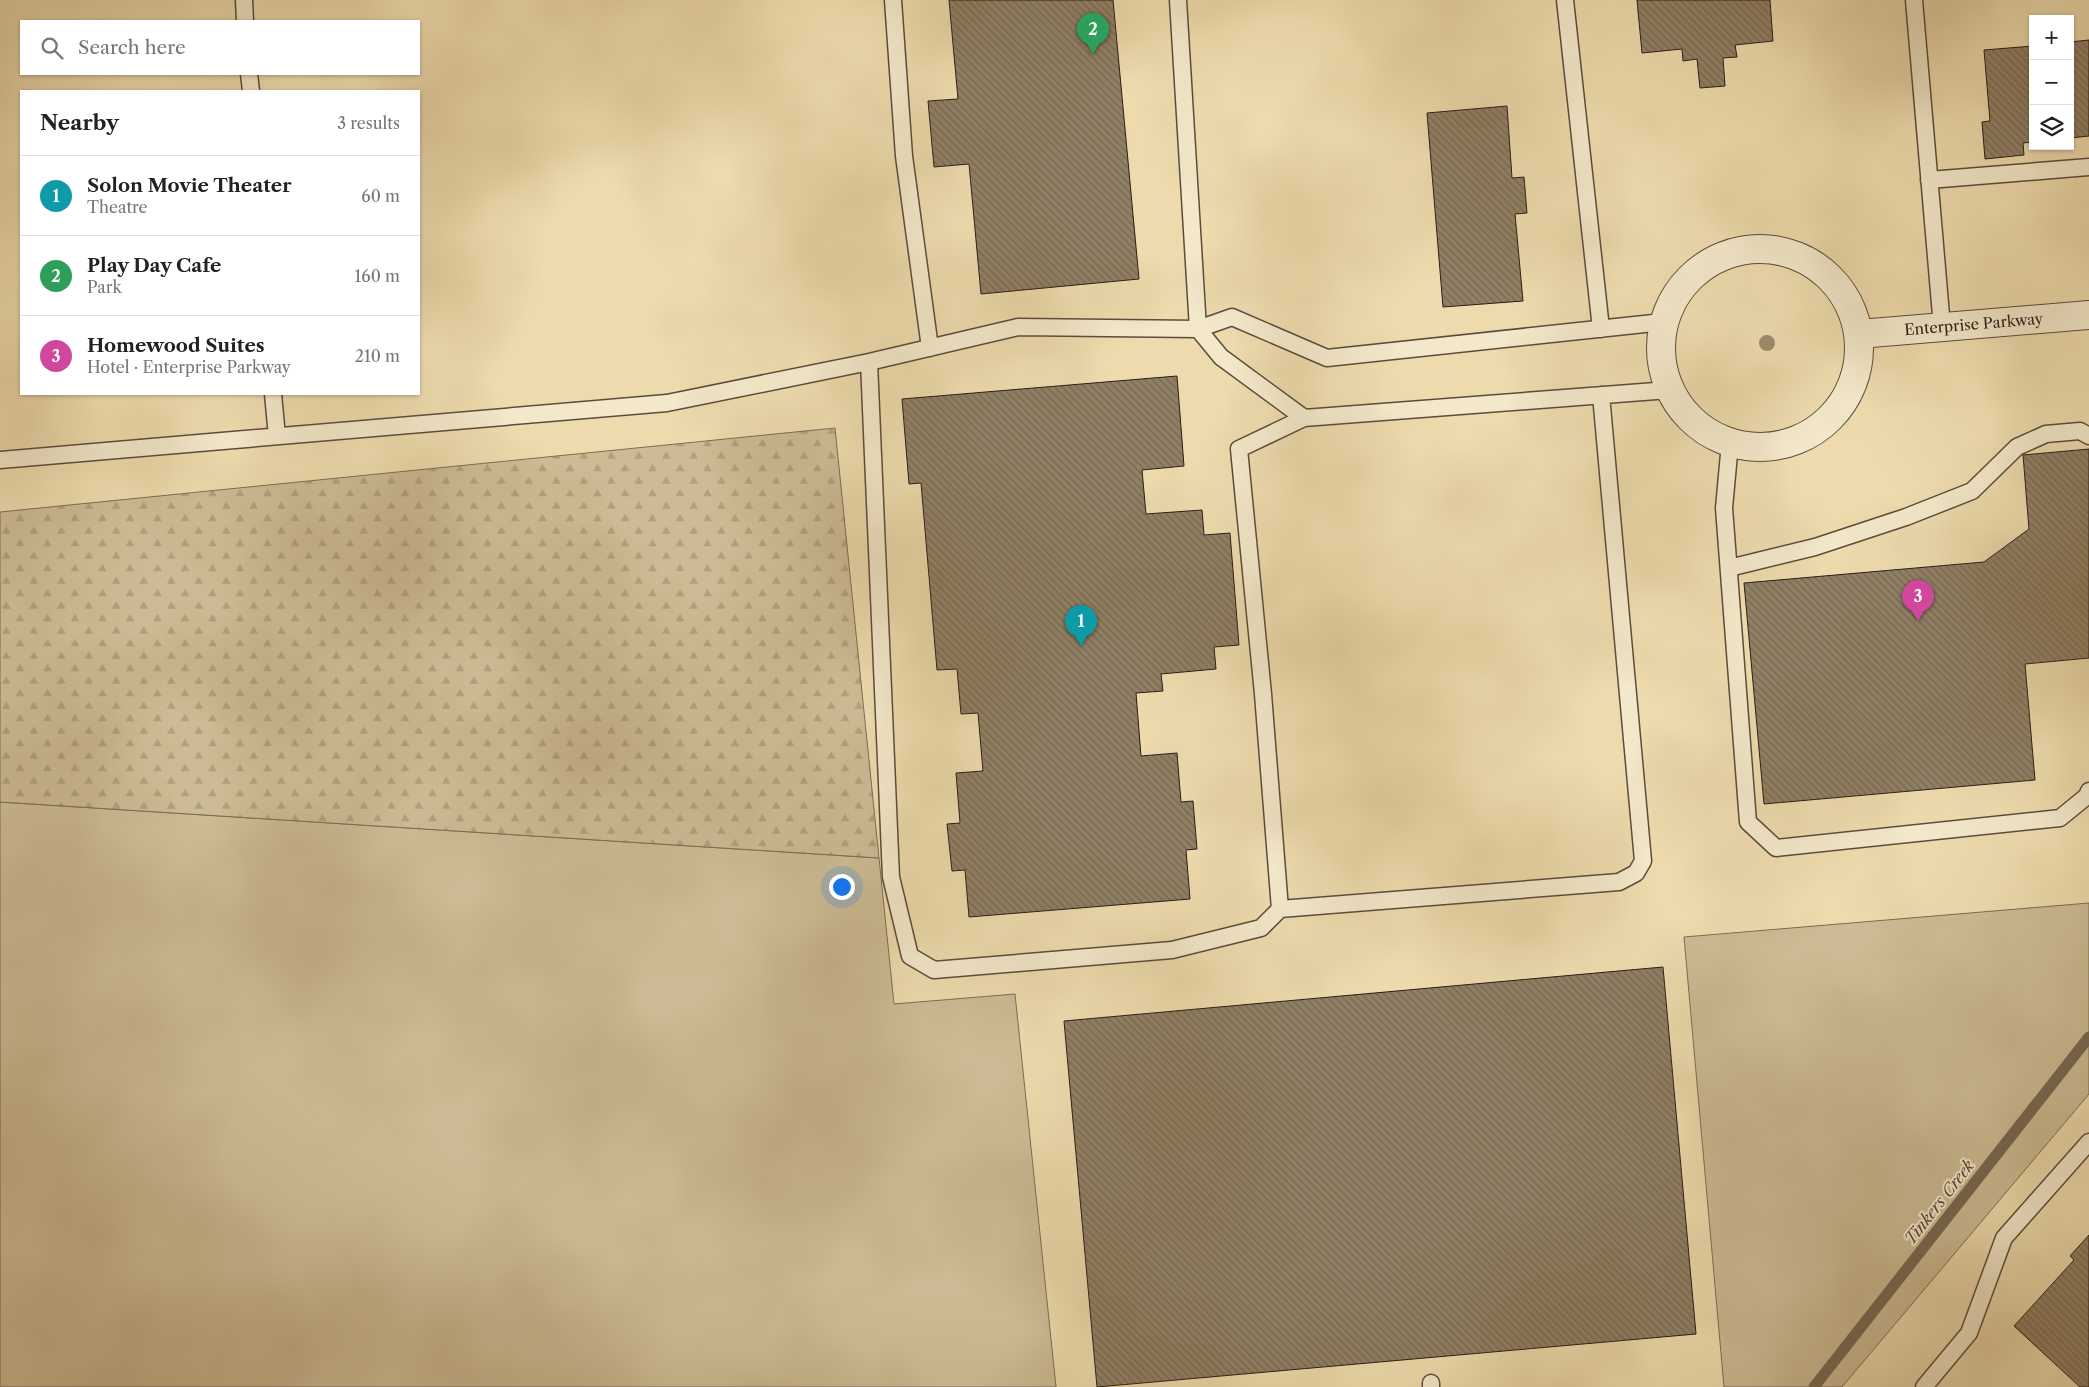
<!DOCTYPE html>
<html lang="en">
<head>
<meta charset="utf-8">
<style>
	:root { --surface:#fff; --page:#f6f6f6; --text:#222; --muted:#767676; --line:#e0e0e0; --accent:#8f2418 }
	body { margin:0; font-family:"Libre Caslon Text",serif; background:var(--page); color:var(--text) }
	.controls { position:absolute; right:15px; top:15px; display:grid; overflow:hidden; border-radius:0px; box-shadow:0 1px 4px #0004 }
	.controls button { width:45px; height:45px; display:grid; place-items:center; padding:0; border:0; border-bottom:1px solid var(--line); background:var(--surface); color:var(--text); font:25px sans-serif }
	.you { position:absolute; left:841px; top:886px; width:18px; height:18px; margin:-12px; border:4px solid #fff; border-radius:50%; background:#1a73e8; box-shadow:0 0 0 8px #1a73e833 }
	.badge { display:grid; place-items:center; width:32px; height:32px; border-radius:50%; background:var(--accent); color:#fff; font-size:16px; font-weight:700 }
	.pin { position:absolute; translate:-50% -41px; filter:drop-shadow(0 1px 2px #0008) }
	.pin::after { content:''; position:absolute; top:26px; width:18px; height:15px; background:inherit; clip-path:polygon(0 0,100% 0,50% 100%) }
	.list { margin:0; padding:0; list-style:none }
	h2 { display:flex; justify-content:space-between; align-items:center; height:65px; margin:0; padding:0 20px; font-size:21px }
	h2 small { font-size:16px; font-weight:400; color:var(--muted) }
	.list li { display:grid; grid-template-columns:32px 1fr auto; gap:15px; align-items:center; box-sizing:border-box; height:80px; padding:0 20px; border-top:1px solid var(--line) }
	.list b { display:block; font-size:19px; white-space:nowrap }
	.list p { margin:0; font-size:16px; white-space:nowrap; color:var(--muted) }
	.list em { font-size:16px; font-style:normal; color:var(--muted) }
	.icon { flex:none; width:28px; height:28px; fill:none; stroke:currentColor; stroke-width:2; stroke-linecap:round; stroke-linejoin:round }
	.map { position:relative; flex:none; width:2089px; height:1387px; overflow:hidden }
	.search { position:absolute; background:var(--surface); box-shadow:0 1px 4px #0004; left:20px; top:20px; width:400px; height:55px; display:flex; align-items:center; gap:12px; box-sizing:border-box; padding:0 18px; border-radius:0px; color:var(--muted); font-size:19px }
	.panel { position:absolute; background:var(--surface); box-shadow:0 1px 4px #0004; left:20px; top:90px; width:400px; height:305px; border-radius:0px }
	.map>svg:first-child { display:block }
	.green { fill:#ccbb94; stroke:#7c6c56 }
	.forest { fill:url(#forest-firs); stroke:#7c6c56 }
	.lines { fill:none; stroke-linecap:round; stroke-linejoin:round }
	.stream { stroke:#786852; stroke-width:11 }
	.building { fill:url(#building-back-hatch); stroke:#2b1d17 }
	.lane-casing { stroke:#5c4c3c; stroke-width:19 }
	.street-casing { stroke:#5c4c3c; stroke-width:30 }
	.lane { stroke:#f3e8ca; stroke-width:16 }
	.street { stroke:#f3e8ca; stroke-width:28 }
	.tree { fill:#9d8c6f }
	.labels { text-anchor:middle; stroke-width:4; stroke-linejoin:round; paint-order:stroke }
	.street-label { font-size:15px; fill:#2b1d17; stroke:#f3e8ca }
	.water-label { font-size:16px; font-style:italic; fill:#58493a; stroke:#f3e8ca }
</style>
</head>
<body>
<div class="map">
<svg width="2089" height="1387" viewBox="0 0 2089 1387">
	<defs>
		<pattern id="forest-firs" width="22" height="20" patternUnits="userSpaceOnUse" patternTransform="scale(1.25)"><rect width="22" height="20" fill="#ccbb94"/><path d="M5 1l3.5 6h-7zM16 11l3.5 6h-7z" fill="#afa07f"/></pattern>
		<pattern id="building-back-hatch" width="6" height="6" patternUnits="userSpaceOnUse" patternTransform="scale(1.25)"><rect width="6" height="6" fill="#908065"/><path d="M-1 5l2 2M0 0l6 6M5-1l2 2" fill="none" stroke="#766852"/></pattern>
	</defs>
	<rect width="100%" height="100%" fill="#eddbad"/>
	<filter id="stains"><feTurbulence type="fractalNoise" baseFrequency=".004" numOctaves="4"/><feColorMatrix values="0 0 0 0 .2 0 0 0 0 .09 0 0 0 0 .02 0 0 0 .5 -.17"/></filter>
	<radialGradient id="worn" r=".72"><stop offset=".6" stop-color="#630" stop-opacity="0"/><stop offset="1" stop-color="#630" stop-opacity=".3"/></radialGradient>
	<path class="green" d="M 0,802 L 879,858 L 894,1004 L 1015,994 L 1056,1387 L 0,1387 Z
		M 2089,903 L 2089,1094 L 1842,1387 L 1724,1387 L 1684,937 Z"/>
	<path class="forest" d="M 835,428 L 879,858 L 0,802 L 0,512 Z"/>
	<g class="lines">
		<path class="stream" d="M 1814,1387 L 2089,1037"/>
	</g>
	<path class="building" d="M 949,0 L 1113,0 L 1139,279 L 981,294 L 969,164 L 934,167 L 928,101 L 958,99 Z
		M 1637,0 L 1770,0 L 1773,41 L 1735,45 L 1737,57 L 1723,58 L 1725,86 L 1700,88 L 1697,59 L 1683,61 L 1682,49 L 1642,53 Z
		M 2089,40 L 2089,136 L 2070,138 L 2070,42 Z
		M 2033,46 L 2033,142 L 2023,143 L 2024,155 L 1985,159 L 1982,122 L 1990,121 L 1984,50 Z
		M 1507,106 L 1512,178 L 1524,177 L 1527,213 L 1515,214 L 1523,301 L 1443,307 L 1427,113 Z
		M 1177,376 L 1184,466 L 1142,470 L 1146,514 L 1202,510 L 1204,535 L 1230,533 L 1239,645 L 1214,647 L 1216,669 L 1161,674 L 1163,691 L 1136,693 L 1141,756 L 1177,753 L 1181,802 L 1193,801 L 1197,849 L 1186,850 L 1190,899 L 969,917 L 965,870 L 952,871 L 947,824 L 960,823 L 956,773 L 983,771 L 978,713 L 961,714 L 957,669 L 937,670 L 921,483 L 909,484 L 902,399 Z
		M 2089,449 L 2089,658 L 2025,664 L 2035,780 L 1764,804 L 1744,583 L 1984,562 L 2029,529 L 2023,455 Z
		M 1663,967 L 1696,1334 L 1097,1387 L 1064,1021 Z
		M 2089,1235 L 2089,1387 L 2080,1387 L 2014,1326 L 2074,1260 L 2070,1256 Z"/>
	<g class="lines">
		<g class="lane-casing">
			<path id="lane" d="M 244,0 L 245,21
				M 893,0 L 904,156 L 930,348
				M 1178,0 L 1198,329 L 1221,357 L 1304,418 L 1669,390
				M 1565,0 L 1601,329
				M 1914,0 L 1942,327
				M 249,74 L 251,91
				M 1929,180 L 2089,167
				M 869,362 L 891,877 L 910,956 L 934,970 L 1172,950 L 1261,928 L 1280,909 L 1263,694 L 1239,449 L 1304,418
				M 273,394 L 277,436
				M 1730,443 L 1724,508 L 1748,822 L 1776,848 L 2060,818 L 2087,796 L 2089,791
				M 0,460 L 667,403 L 869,362 L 1018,327 L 1198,329 L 1232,317 L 1327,358 L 1663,322
				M 1729,568 L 1815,547 L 1906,517 L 1972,491 L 2017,447 L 2046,434 L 2080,431 L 2089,436
				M 1280,909 L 1619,882 L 1636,873 L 1643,861 L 1601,395
				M 1431,1383 L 1431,1387
				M 1924,1387 L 1969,1333 L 2004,1238 L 2089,1142"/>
		</g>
		<g class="street-casing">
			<g id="street">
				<circle cx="1760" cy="348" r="99"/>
				<path id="s1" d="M 1859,334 L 2089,315"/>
			</g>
		</g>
		<use href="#lane" class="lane"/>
		<use href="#street" class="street"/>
	</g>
	<circle class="tree" cx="1767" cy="343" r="8"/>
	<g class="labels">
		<g class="street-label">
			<text dy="5" stroke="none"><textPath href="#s1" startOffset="115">Enterprise Parkway</textPath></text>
		</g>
		<g class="water-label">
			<text transform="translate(1939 1202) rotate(-52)" y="6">Tinkers Creek</text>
		</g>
	</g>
	<rect width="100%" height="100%" filter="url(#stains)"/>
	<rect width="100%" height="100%" fill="url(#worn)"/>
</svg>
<div class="controls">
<button>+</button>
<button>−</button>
<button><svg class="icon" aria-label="layers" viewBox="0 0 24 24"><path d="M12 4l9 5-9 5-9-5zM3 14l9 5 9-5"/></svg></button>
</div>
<div class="you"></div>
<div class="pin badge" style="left:1081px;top:646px;background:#0f9aa8">1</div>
<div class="pin badge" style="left:1093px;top:54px;background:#2e9e5b">2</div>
<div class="pin badge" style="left:1918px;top:621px;background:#d1479c">3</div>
<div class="search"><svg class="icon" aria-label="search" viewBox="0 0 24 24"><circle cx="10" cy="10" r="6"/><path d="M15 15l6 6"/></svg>Search here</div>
<section class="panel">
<h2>Nearby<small>3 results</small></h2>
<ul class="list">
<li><span class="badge" style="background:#0f9aa8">1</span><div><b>Solon Movie Theater</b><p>Theatre</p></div><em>60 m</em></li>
<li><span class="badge" style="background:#2e9e5b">2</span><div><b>Play Day Cafe</b><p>Park</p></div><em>160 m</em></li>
<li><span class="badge" style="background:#d1479c">3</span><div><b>Homewood Suites</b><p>Hotel · Enterprise Parkway</p></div><em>210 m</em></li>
</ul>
</section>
</div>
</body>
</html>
